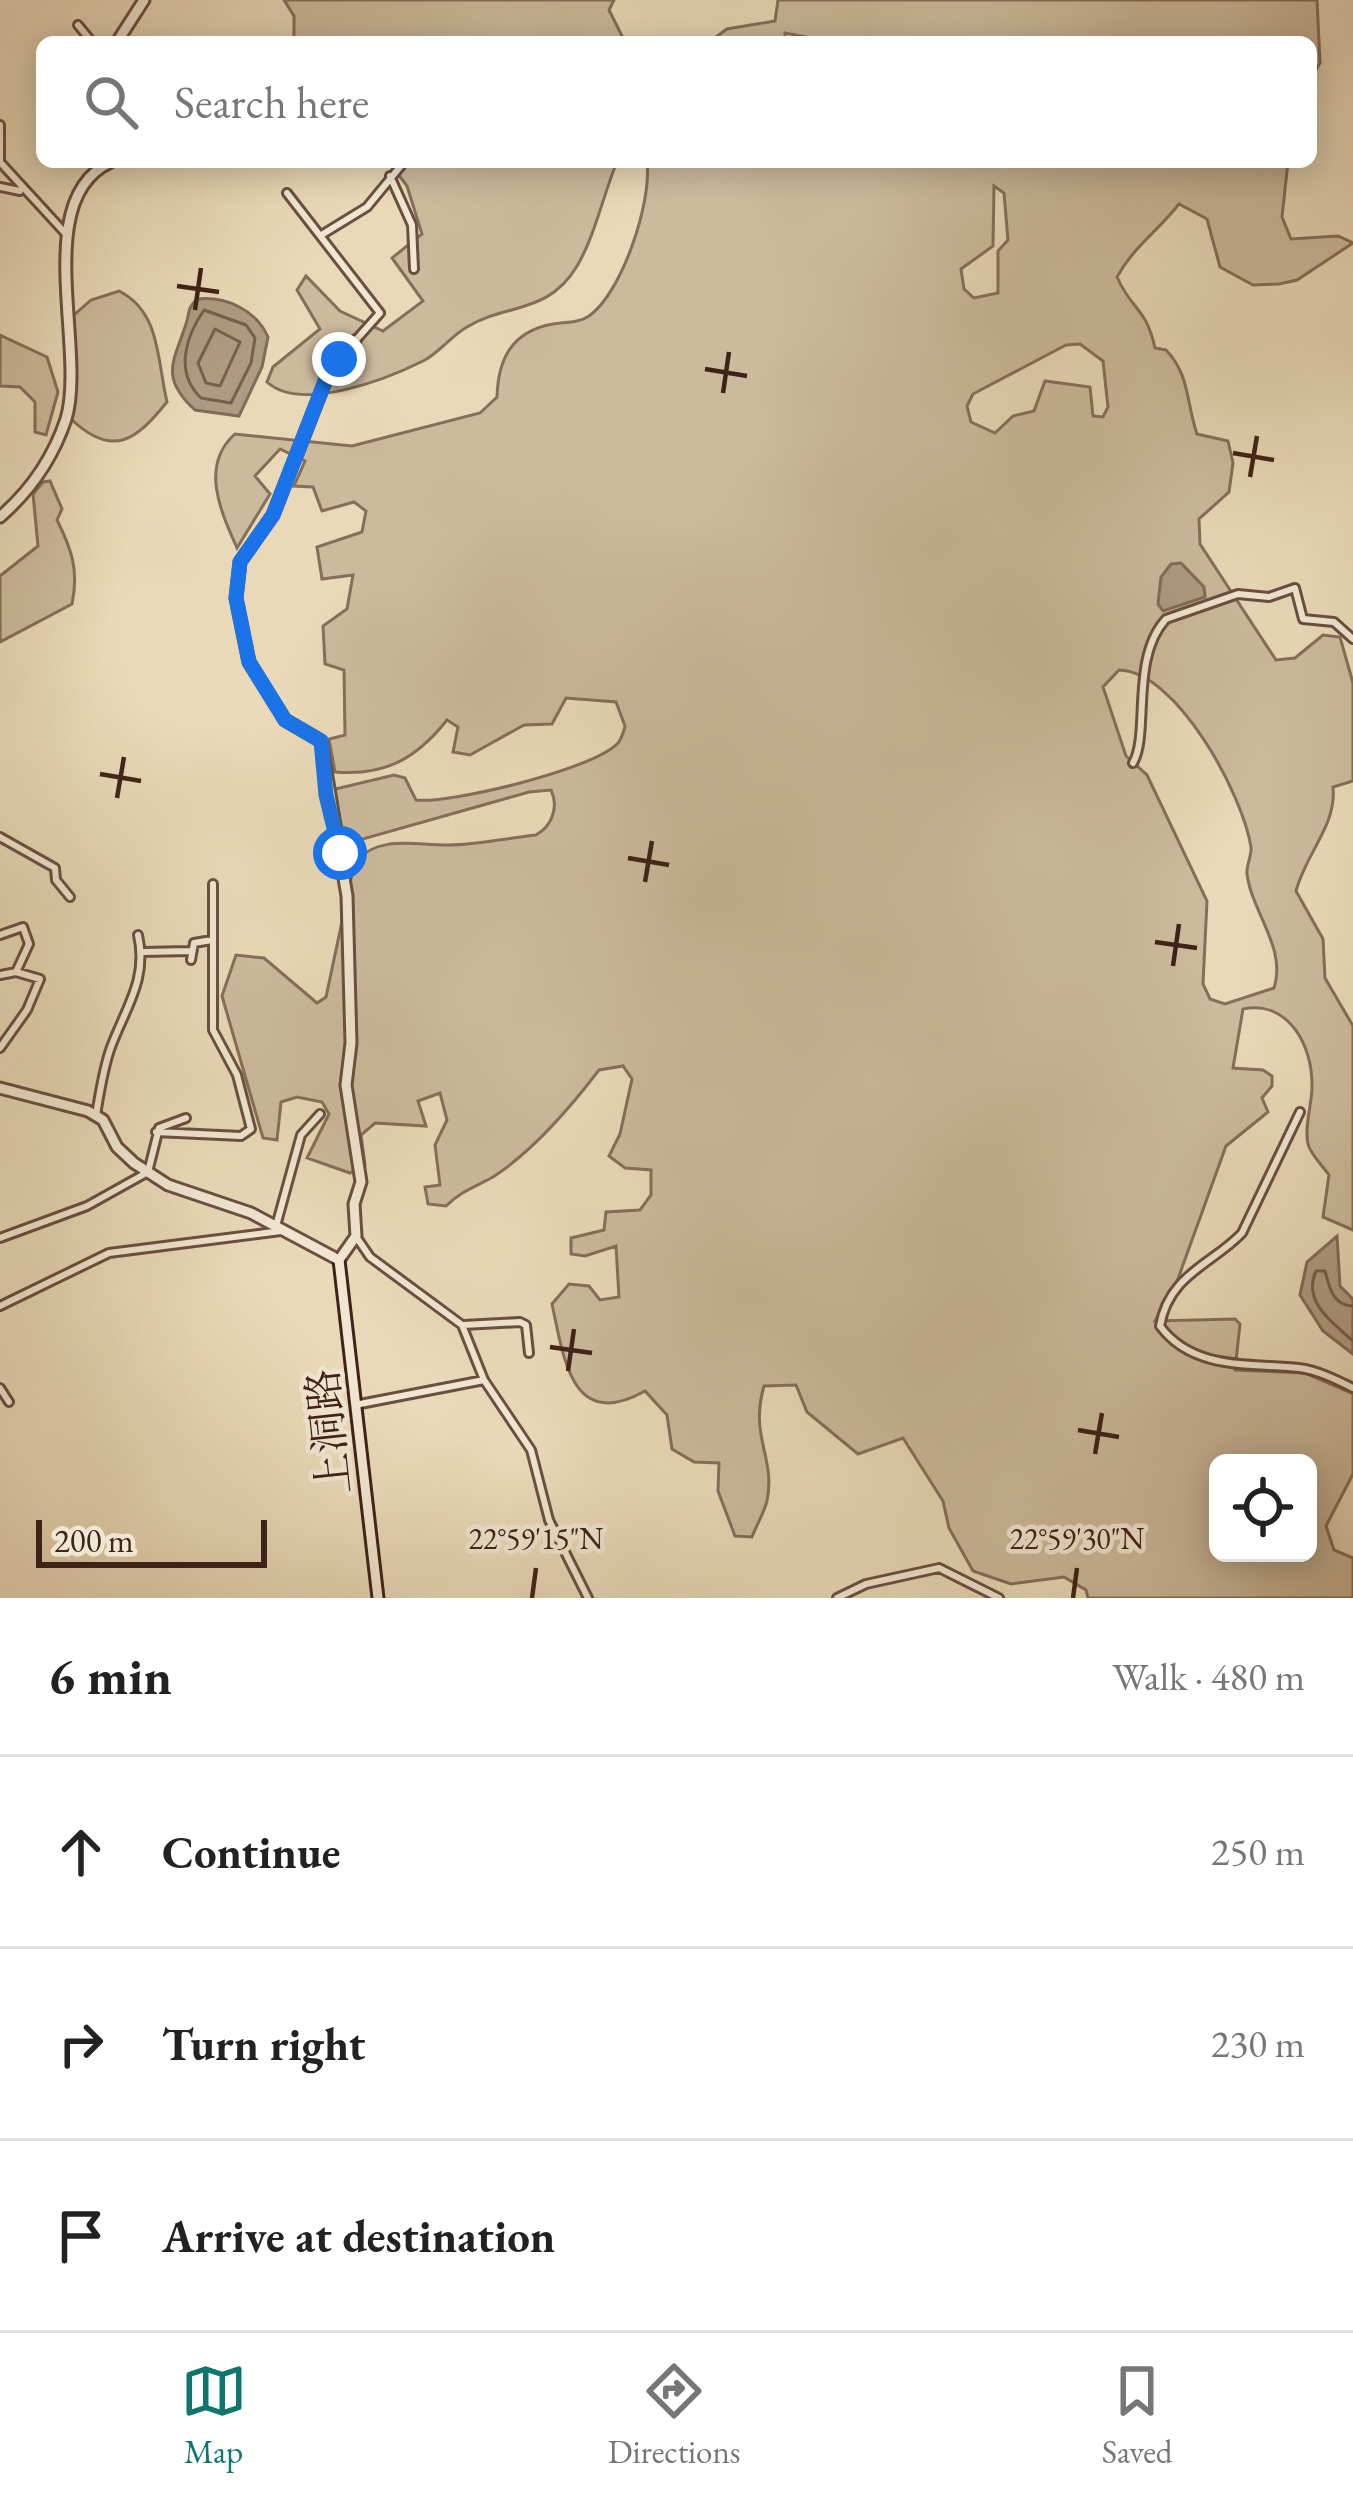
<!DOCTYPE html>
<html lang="en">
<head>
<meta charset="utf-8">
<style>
	:root { --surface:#fff; --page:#f2f2f2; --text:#222; --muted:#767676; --line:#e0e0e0; --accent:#0f766e }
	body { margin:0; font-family:"EB Garamond","Noto Serif SC",serif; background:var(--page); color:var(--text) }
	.controls { position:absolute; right:36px; bottom:36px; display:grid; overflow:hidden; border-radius:18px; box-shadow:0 6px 30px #0003 }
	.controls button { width:108px; height:108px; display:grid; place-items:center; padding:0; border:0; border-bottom:3px solid var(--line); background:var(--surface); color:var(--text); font:60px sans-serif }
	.scale { position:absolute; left:36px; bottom:30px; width:231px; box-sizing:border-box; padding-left:12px; border:6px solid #3f2218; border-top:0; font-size:33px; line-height:42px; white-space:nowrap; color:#3f2218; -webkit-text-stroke:9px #f1e6d1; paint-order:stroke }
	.stop { position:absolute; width:36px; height:36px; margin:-27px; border:9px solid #1a73e8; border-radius:50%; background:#fff }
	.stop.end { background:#1a73e8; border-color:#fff; box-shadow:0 3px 12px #0008 }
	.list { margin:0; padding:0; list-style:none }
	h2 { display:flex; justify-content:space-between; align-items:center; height:156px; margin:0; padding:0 48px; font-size:51px }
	h2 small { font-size:39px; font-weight:400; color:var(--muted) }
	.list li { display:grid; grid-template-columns:78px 1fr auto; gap:36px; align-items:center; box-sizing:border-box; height:192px; padding:0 48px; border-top:3px solid var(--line) }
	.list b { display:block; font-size:45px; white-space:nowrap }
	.list em { font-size:39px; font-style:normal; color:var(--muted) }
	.icon { flex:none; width:66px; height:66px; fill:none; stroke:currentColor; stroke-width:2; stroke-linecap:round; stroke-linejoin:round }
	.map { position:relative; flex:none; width:1353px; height:1598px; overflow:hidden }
	.search { position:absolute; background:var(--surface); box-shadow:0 6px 30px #0003; left:36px; right:36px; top:36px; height:132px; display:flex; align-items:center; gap:30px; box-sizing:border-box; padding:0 42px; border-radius:18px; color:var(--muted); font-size:45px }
	.sheet { height:732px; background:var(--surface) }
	nav { display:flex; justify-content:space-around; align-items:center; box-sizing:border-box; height:168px; border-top:3px solid var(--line); background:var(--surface); font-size:33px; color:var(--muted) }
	nav a { display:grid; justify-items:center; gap:6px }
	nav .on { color:var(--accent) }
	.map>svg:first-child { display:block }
	.green { fill:#ccba9d; stroke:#866e5a; stroke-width:3; fill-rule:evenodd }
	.water { fill:#af9b82; stroke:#826b58; stroke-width:3 }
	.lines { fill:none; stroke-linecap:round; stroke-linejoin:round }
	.shore { stroke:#775e4d; stroke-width:3 }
	.minor-casing { stroke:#6a5040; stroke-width:12 }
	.tertiary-casing { stroke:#6a5040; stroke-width:15 }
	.secondary-casing { stroke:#3f2218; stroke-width:15 }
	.minor { stroke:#f1e6d1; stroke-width:6 }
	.tertiary { stroke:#f1e6d1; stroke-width:9 }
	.secondary { stroke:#f1e6d1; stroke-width:9 }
	.route { stroke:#1a73e8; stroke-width:15 }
	.ticks { fill:none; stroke:#3f2218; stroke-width:4.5 }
	.labels { text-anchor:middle; stroke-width:9; stroke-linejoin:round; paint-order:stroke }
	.street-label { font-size:42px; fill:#3f2218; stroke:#f1e6d1 }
	.ticks-label { font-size:30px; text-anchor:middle; fill:#3f2218; stroke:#f1e6d1; stroke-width:9; stroke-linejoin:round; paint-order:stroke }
</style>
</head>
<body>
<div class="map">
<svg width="1353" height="1598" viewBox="0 0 1353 1598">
	<rect width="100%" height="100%" fill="#e9d9b8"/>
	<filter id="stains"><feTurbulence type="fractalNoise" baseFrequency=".00167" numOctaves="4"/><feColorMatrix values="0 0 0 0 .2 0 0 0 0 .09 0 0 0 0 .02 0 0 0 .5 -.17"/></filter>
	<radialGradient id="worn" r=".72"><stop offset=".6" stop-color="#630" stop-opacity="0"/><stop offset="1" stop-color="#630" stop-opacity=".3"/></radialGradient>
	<path class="green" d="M 284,0 L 614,0 L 609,10 L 625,42 L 294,42 L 294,16 Z
		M 778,0 L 1317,0 L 1320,63 L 1311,79 L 1311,42 L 832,42 L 785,33 L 785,42 L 709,42 L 727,29 L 775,21 Z
		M 389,162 L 617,162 C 603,195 595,236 577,266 C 548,315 506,303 467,327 C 451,336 439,353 423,361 C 387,379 301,413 267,382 L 273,367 L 320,329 L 297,290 L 306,276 L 340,311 L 383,331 L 423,301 L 392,258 L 422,234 L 407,186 Z
		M 647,162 L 1288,162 L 1282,217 L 1291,239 L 1338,236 L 1353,243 L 1297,280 L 1279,284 L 1253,285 L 1220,267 L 1207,219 L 1179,204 C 1158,231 1134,246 1117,277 C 1132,311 1146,307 1155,348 L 1166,350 C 1190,375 1186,402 1197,434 L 1228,441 L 1233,463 L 1229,492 L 1199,519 L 1200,544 L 1276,660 L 1295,658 L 1323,635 L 1340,637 L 1353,683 L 1353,781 L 1333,787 C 1337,825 1306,853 1296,891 L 1323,939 L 1325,978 L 1353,1026 L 1353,1230 L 1323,1217 L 1329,1175 C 1323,1166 1310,1154 1308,1144 C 1304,1127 1312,1104 1312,1087 C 1313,1045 1288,1000 1243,1009 L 1233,1068 L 1263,1070 L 1272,1076 L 1272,1086 L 1262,1098 L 1268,1112 L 1226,1146 L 1175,1287 L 1155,1321 L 1235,1319 L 1240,1324 L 1235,1370 L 1305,1373 L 1353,1394 L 1353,1474 L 1326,1526 L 1334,1550 L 1353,1558 L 1353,1598 L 1088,1598 L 1086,1590 L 1064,1577 L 1011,1584 L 973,1571 L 949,1528 L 943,1501 L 903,1438 L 858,1454 L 807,1412 L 796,1385 L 764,1386 C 749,1437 776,1457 767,1501 C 764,1513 756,1526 752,1537 L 735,1536 L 718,1491 L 719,1463 L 694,1462 L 672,1449 L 667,1415 L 645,1391 C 572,1432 564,1360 552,1304 L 569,1284 L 589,1286 L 600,1300 L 619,1297 L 616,1246 L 585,1256 L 571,1254 L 571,1238 L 604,1230 L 606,1212 L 640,1210 L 651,1195 L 651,1170 L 625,1168 L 609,1156 L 620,1134 L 632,1079 L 623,1066 L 599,1070 C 570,1108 533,1151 493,1177 C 475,1187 461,1191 446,1206 L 428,1204 L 425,1187 L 440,1185 L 435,1145 L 447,1120 L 440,1093 L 418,1101 L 426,1126 L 375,1123 L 361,1135 L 365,1165 L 350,1173 L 307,1158 L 329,1114 L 322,1102 L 297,1097 L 281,1102 L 277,1140 L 263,1138 L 222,996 L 236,955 L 264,958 L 317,1003 L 326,997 L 355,860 C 385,835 412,845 448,845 C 477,845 507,838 536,835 C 552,826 559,807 551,790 L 529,792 L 349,843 L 341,838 L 331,790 L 394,775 L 405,778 L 416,800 C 450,804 595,769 618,743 C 620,742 625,728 625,726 L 616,702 L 566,698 L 552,724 L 524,725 L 470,755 L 453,752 L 458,727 L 447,720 C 416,759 385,776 335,772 L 329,739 L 345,735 L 344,670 L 325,664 L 323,626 L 347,609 L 353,575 L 322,579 L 317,547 L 362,532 L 366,511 L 354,502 L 322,511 L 313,487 L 294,486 L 305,461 L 280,449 L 255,476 L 270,494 L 237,548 C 220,510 200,465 235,434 L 352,446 L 480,413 L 497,397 C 498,359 512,331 553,324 C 565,322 579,323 589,316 C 622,293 652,202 647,162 ZM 994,186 L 1004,193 L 1008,240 L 998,251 L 998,293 L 974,298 L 964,289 L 961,269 L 993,246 ZM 1080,344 L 1103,361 L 1108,407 L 1103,417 L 1093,416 L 1090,387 L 1045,381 L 1034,411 L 1013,416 L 995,433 L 971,422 L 967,406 L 973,394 L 1066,345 ZM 1119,670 C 1177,671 1243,795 1251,847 C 1252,856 1246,865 1247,874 C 1252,913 1287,948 1274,988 L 1225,1004 L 1210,999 L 1203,984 L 1207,901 L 1147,775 L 1126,756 L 1103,687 ZM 1218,1463 L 1308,1463 L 1308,1553 L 1218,1553 Z
		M 119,291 C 161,312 157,361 167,402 C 137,439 114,459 72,420 L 74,315 L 91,300 Z
		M 0,335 L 47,357 L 58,392 L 46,435 L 35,432 L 35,402 L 20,387 L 0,386 Z
		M 50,481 L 62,509 L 57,520 C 72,550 79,571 72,604 L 0,642 L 0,576 L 38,546 L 33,494 L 43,482 Z"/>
	<path class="water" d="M 197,299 C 226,296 256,310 268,337 L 262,367 L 239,416 L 195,410 C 159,377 174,361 186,324 C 190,312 187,308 197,299 Z
		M 1181,563 L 1204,587 L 1205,597 L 1163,611 L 1158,604 L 1161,577 L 1171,564 Z
		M 1337,1236 L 1340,1286 L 1353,1299 L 1353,1354 L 1323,1331 L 1300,1295 L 1307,1262 Z"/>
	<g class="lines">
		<path class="shore" d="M 204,310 L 246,325 L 255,338 L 251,363 L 231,403 L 201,398 C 174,372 186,336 204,310 Z
			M 215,329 L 240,342 L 220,386 L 206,383 L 198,363 Z
			M 1353,1306 C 1332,1305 1330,1288 1325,1271 L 1316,1271 C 1302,1302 1332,1322 1353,1341"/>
		<g class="minor-casing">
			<path id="minor" d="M 78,25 L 92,42
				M 0,125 L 0,161
				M 0,162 L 66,234
				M 390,176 L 412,225 L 414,269
				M 0,187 L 20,191
				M 287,193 L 380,313 L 355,341
				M 323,234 L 367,207 L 404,162
				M 1133,763 C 1150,734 1130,658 1166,619 L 1238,594 L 1269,597 L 1295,588 L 1303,619 L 1334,622 L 1353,639
				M 0,837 L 55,868 L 56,880 L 70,897
				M 0,935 L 23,927 L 29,944 L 16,972
				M 142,952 L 191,951
				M 191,960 L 194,943 L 212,940
				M 0,975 L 16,972 L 40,979 L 27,1010 L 0,1048
				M 1300,1112 L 1242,1233 C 1213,1264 1169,1274 1160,1326 C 1193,1371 1252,1363 1299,1368 C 1317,1370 1337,1380 1353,1388
				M 96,1115 C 100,1092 103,1069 111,1047 C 126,1007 148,979 138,935
				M 156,1132 L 241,1136 L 251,1129 L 237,1075 L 213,1030 L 213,884
				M 276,1226 L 301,1135 L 320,1114
				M 0,1238 L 87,1206 L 148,1172 L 159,1128 L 186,1118
				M 357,1238 L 370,1257 L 462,1325 L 484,1380 L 531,1450 L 549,1520 L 588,1598
				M 0,1306 L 109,1253 L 281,1231
				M 463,1325 L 520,1322 L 526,1325 L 529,1353
				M 0,1388 L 9,1402
				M 360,1404 L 484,1380
				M 837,1598 L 866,1584 L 939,1568 L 999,1598"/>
		</g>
		<g class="tertiary-casing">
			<path id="tertiary" d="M 117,42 L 144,0
				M 0,517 C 30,491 53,458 66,419 C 87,350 30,198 111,162
				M 0,1088 L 88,1111 L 103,1120 L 117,1147 L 134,1163 L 168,1185 L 251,1213 L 339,1260 L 356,1236 L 354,1204 L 361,1182 L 346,1085 L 351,1043 L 347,896 L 321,741 L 285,720 L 249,662 L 236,598 L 240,562 L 273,515 L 327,377 L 355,341"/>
		</g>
		<g class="secondary-casing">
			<path id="secondary" d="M 339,1260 L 378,1598"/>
		</g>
		<use href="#minor" class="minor"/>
		<use href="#tertiary" class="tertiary"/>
		<use href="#secondary" class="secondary"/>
	</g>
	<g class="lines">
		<path class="route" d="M 339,359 L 327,376 L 273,515 L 240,562 L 236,598 L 249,662 L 285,720 L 321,741 L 326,795 L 340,853"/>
	</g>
	<path class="ticks" d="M 177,286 L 219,292M 195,310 L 201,268M 705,369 L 747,376M 723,393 L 729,352M 1233,453 L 1274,460M 1250,477 L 1257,436M 100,774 L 141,781M 117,798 L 124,757M 628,858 L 669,865M 645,882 L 652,841M 1155,942 L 1197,948M 1173,966 L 1179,924M 550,1347 L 592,1353M 568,1371 L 574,1329M 1078,1430 L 1119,1437M 1095,1454 L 1102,1413M 532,1598 L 536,1568M 1073,1598 L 1077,1568"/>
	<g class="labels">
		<g class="street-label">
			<text transform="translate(328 1432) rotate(-96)" y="15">上洞路</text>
		</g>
	</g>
	<g class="ticks-label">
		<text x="536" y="1549">22°59'15"N</text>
		<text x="1077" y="1549">22°59'30"N</text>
	</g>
	<rect width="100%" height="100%" filter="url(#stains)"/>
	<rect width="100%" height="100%" fill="url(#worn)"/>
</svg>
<div class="controls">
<button><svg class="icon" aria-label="locate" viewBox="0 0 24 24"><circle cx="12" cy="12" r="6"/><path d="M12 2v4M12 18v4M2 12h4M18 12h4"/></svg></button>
</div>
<div class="scale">200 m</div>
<div class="stop" style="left:340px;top:853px"></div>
<div class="stop end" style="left:339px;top:359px"></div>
<div class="search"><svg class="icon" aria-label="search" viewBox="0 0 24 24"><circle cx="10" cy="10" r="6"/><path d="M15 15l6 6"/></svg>Search here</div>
</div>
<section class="sheet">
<h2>6 min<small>Walk · 480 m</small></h2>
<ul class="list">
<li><svg class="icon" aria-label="ahead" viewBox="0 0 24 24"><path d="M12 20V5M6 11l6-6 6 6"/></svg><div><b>Continue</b></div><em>250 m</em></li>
<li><svg class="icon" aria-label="right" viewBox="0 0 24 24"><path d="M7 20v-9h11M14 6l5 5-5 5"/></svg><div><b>Turn right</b></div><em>230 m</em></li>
<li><svg class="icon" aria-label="arrive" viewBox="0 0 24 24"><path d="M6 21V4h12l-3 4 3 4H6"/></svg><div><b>Arrive at destination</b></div></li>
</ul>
</section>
<nav>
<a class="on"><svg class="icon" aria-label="map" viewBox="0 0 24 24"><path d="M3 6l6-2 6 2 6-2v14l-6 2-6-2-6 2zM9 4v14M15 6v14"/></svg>Map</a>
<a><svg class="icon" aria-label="directions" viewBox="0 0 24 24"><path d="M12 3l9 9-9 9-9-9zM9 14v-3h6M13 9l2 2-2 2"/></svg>Directions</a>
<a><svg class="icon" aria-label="saved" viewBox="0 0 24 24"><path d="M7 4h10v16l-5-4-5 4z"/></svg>Saved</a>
</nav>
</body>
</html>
